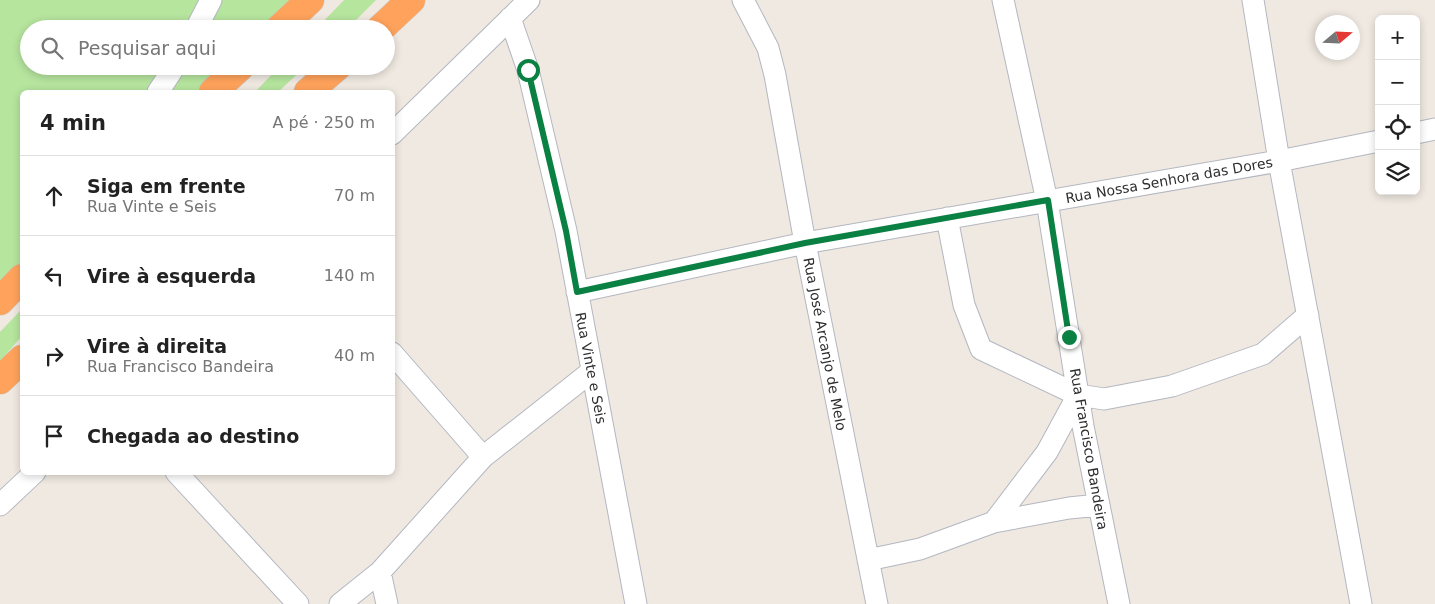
<!DOCTYPE html>
<html lang="pt">
<head>
<meta charset="utf-8">
<style>
	:root { --surface:#fff; --page:#f6f6f6; --text:#222; --muted:#767676; --line:#e0e0e0 }
	body { margin:0; font-family:"DejaVu Sans",sans-serif; background:var(--page); color:var(--text) }
	.controls { position:absolute; right:15px; top:15px; display:grid; overflow:hidden; border-radius:8px; box-shadow:0 2px 8px #0003 }
	.controls button { width:45px; height:45px; display:grid; place-items:center; padding:0; border:0; border-bottom:1px solid var(--line); background:var(--surface); color:var(--text); font:25px sans-serif }
	.compass { position:absolute; left:1315px; top:15px; width:45px; height:45px; border-radius:50%; background:var(--surface); box-shadow:0 2px 8px #0003; rotate:71deg }
	.stop { position:absolute; width:15px; height:15px; margin:-11px; border:4px solid #0b8043; border-radius:50%; background:#fff }
	.stop.end { background:#0b8043; border-color:#fff; box-shadow:0 1px 5px #0008 }
	.list { margin:0; padding:0; list-style:none }
	h2 { display:flex; justify-content:space-between; align-items:center; height:65px; margin:0; padding:0 20px; font-size:21px }
	h2 small { font-size:16px; font-weight:400; color:var(--muted) }
	.list li { display:grid; grid-template-columns:32px 1fr auto; gap:15px; align-items:center; box-sizing:border-box; height:80px; padding:0 20px; border-top:1px solid var(--line) }
	.list b { display:block; font-size:19px; white-space:nowrap }
	.list p { margin:0; font-size:16px; white-space:nowrap; color:var(--muted) }
	.list em { font-size:16px; font-style:normal; color:var(--muted) }
	.icon { flex:none; width:28px; height:28px; fill:none; stroke:currentColor; stroke-width:2; stroke-linecap:round; stroke-linejoin:round }
	.map { position:relative; flex:none; width:1435px; height:604px; overflow:hidden }
	.search { position:absolute; background:var(--surface); box-shadow:0 2px 8px #0003; left:20px; top:20px; width:375px; height:55px; display:flex; align-items:center; gap:12px; box-sizing:border-box; padding:0 18px; border-radius:28px; color:var(--muted); font-size:19px }
	.panel { position:absolute; background:var(--surface); box-shadow:0 2px 8px #0003; left:20px; top:90px; width:375px; height:385px; border-radius:8px }
	.map>svg:first-child { display:block }
	.green { fill:#b6e59e }
	.lines { fill:none; stroke-linecap:round; stroke-linejoin:round }
	.street-casing { stroke:#b4b7c1; stroke-width:23 }
	.highway-casing { stroke:#c9c9c9; stroke-width:29 }
	.street { stroke:#fff; stroke-width:21 }
	.highway { stroke:#ffa35c; stroke-width:28 }
	.route { stroke:#0b8043; stroke-width:6 }
	.labels { text-anchor:middle; stroke-width:4; stroke-linejoin:round; paint-order:stroke }
	.street-label { font-size:14px; fill:#2e2e2e; stroke:#fff }
</style>
</head>
<body>
<div class="map">
<svg width="1435" height="604" viewBox="0 0 1435 604">
	<rect width="100%" height="100%" fill="#efe9e1"/>
	<path class="green" d="M 0,0 L 315,0 L 285,29 L 29,29 L 29,66 L 245,66 L 217,92 L 22,92 L 22,278 L 0,300 Z
		M 344,0 L 376,0 L 347,29 L 316,29 Z
		M 280,66 L 306,66 L 278,92 L 255,92 Z
		M 22,309 L 22,336 L 0,361 L 0,332 Z"/>
	<g class="lines">
		<g class="street-casing">
			<path id="street" d="M 743,0 L 768,48 L 775,75 L 805,243 L 877,604
				M 1003,0 L 1047,201 L 1083,426 L 1119,604
				M 1253,0 L 1279,161 L 1361,604
				M 510,18 L 528,70 L 566,231 L 636,604
				M 196,29 L 211,0
				M 158,92 L 175,66
				M 1416,133 L 1435,129
				M 392,134 L 529,0
				M 947,218 L 964,305 L 981,349 L 1078,395 L 1104,399 L 1172,386 L 1263,354 L 1308,315
				M 577,292 L 805,243 L 1279,161 L 1379,141
				M 392,353 L 483,457
				M 176,472 L 298,604
				M 0,505 L 35,472
				M 994,522 L 1069,508 L 1099,505
				M 868,560 L 920,549 L 994,522 L 1047,452 L 1078,395
				M 380,572 L 387,604
				M 340,604 L 380,572 L 483,457 L 592,371"/>
		</g>
		<g class="highway-casing">
			<path id="highway" d="M 279,29 L 310,0
				M 380,29 L 411,0
				M 213,92 L 241,66
				M 308,92 L 338,66
				M 0,301 L 22,278
				M 0,380 L 22,359"/>
		</g>
		<use href="#street" class="street"/>
		<use href="#highway" class="highway"/>
	</g>
	<g class="lines">
		<path class="route" d="M 528,70 L 566,231 L 577,292 L 805,243 L 1048,200 L 1069,337"/>
	</g>
	<g class="labels">
		<g class="street-label">
			<text transform="translate(1169 180) rotate(-10)" y="5">Rua Nossa Senhora das Dores</text>
			<text transform="translate(825 344) rotate(79)" y="5">Rua José Arcanjo de Melo</text>
			<text transform="translate(591 368) rotate(79)" y="5">Rua Vinte e Seis</text>
			<text transform="translate(1089 449) rotate(80)" y="5">Rua Francisco Bandeira</text>
		</g>
	</g>
</svg>
<div class="controls">
<button>+</button>
<button>−</button>
<button><svg class="icon" aria-label="locate" viewBox="0 0 24 24"><circle cx="12" cy="12" r="6"/><path d="M12 2v4M12 18v4M2 12h4M18 12h4"/></svg></button>
<button><svg class="icon" aria-label="layers" viewBox="0 0 24 24"><path d="M12 4l9 5-9 5-9-5zM3 14l9 5 9-5"/></svg></button>
</div>
<svg class="compass" viewBox="-18 -18 36 36"><path d="M0-13l5 13h-10z" fill="#e53935"/><path d="M0 13l5-13h-10z" fill="#767676"/></svg>
<div class="stop" style="left:528px;top:70px"></div>
<div class="stop end" style="left:1069px;top:337px"></div>
<div class="search"><svg class="icon" aria-label="search" viewBox="0 0 24 24"><circle cx="10" cy="10" r="6"/><path d="M15 15l6 6"/></svg>Pesquisar aqui</div>
<section class="panel">
<h2>4 min<small>A pé · 250 m</small></h2>
<ul class="list">
<li><svg class="icon" aria-label="ahead" viewBox="0 0 24 24"><path d="M12 20V5M6 11l6-6 6 6"/></svg><div><b>Siga em frente</b><p>Rua Vinte e Seis</p></div><em>70 m</em></li>
<li><svg class="icon" aria-label="left" viewBox="0 0 24 24"><path d="M17 20v-9H6M10 6l-5 5 5 5"/></svg><div><b>Vire à esquerda</b></div><em>140 m</em></li>
<li><svg class="icon" aria-label="right" viewBox="0 0 24 24"><path d="M7 20v-9h11M14 6l5 5-5 5"/></svg><div><b>Vire à direita</b><p>Rua Francisco Bandeira</p></div><em>40 m</em></li>
<li><svg class="icon" aria-label="arrive" viewBox="0 0 24 24"><path d="M6 21V4h12l-3 4 3 4H6"/></svg><div><b>Chegada ao destino</b></div></li>
</ul>
</section>
</div>
</body>
</html>
